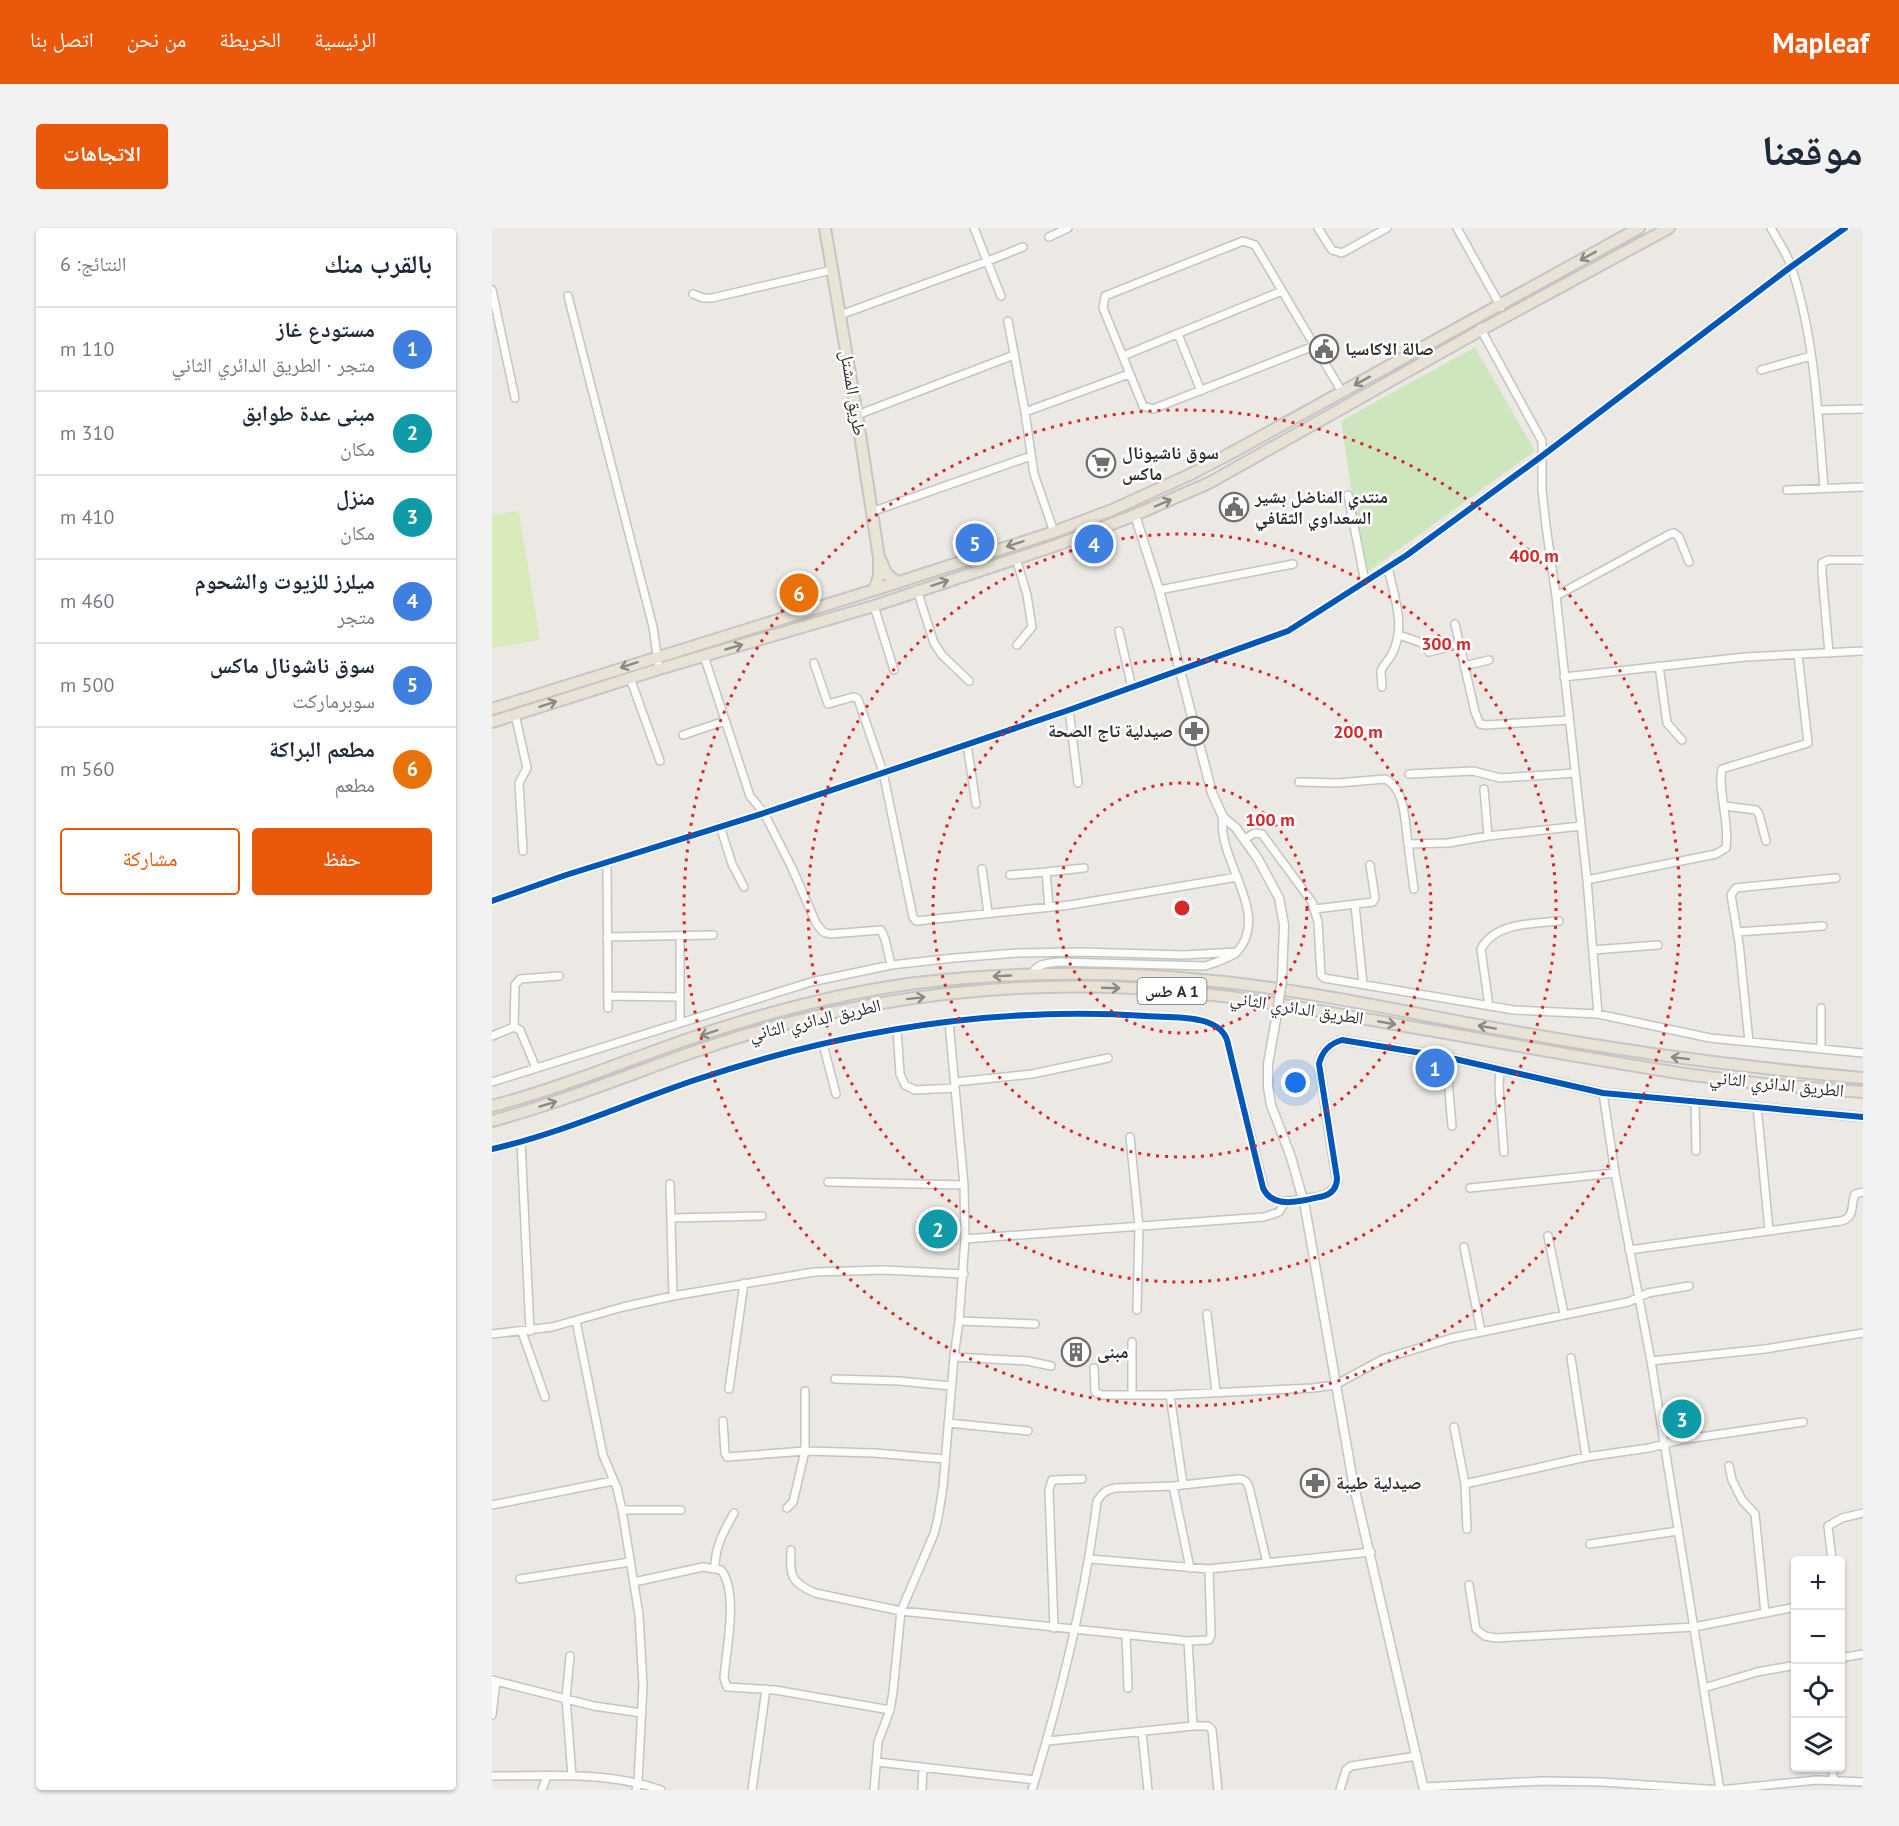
<!DOCTYPE html>
<html lang="ar">
<head>
<meta charset="utf-8">
<style>
	:root { --surface:#fff; --page:#f2f2f3; --text:#1f2937; --muted:#747a83; --line:#e0e1e3; --accent:#ea580c }
	body { margin:0; font-family:"PT Sans","Noto Naskh Arabic",sans-serif; background:var(--page); color:var(--text); direction:rtl }
	.controls { position:absolute; right:18px; bottom:18px; display:grid; overflow:hidden; border-radius:6px; box-shadow:0 2px 4px #0004 }
	.controls button { width:54px; height:54px; display:grid; place-items:center; padding:0; border:0; border-bottom:2px solid var(--line); background:var(--surface); color:var(--text); font:30px sans-serif }
	.you { position:absolute; left:804px; top:855px; width:21px; height:21px; margin:-15px; border:4px solid #fff; border-radius:50%; background:#1a73e8; box-shadow:0 0 0 9px #1a73e833 }
	.badge { display:grid; place-items:center; width:39px; height:39px; border-radius:50%; background:var(--accent); color:#fff; font-size:20px; font-weight:700 }
	.pin { position:absolute; translate:-50% -50%; border:3px solid #fff; box-shadow:0 2px 6px #0006 }
	.list { margin:0; padding:0; list-style:none }
	h2 { display:flex; justify-content:space-between; align-items:center; height:78px; margin:0; padding:0 24px; font-size:26px }
	h2 small { font-size:20px; font-weight:400; color:var(--muted) }
	.list li { display:grid; grid-template-columns:39px 1fr auto; gap:18px; align-items:center; box-sizing:border-box; height:84px; padding:0 24px; border-top:2px solid var(--line) }
	.list b { display:block; font-size:22px; white-space:nowrap }
	.list p { margin:0; font-size:20px; white-space:nowrap; color:var(--muted) }
	.list em { font-size:20px; font-style:normal; color:var(--muted) }
	.actions { display:flex; gap:12px; padding:18px 24px }
	.actions a { flex:1; padding:14px 0; border:2px solid var(--accent); border-radius:6px; text-align:center; font-size:21px; color:var(--accent) }
	.actions .main { background:var(--accent); color:#fff }
	.icon { flex:none; width:33px; height:33px; fill:none; stroke:currentColor; stroke-width:2; stroke-linecap:round; stroke-linejoin:round }
	.map { position:relative; flex:none; width:1371px; height:1562px; overflow:hidden; direction:ltr; border-radius:6px }
	header { display:flex; align-items:center; gap:36px; box-sizing:border-box; height:84px; padding:0 30px; background:var(--accent); color:#fff }
	header strong { font-size:28px }
	nav { display:flex; gap:33px; margin-inline-start:auto; font-size:21px }
	.intro { display:flex; align-items:center; justify-content:space-between; box-sizing:border-box; height:144px; padding:0 36px }
	h1 { margin:0; font-size:42px }
	.button { padding:15px 27px; border-radius:6px; background:var(--accent); color:#fff; font-size:21px; font-weight:700 }
	main { display:flex; gap:36px; padding:0 36px }
	aside { flex:1; background:var(--surface); border-radius:6px; box-shadow:0 2px 4px #0004 }
	.map>svg:first-child { display:block }
	.green { fill:#cee6be }
	.pitch { fill:#d9eabb }
	.lines { fill:none; stroke-linecap:round; stroke-linejoin:round }
	.minor-casing { stroke:#c5c4c5; stroke-width:10 }
	.tertiary-casing { stroke:#c5c4c5; stroke-width:11 }
	.primary-casing { stroke:#c6c5c4; stroke-width:14 }
	.trunk-casing { stroke:#c6c5c4; stroke-width:14 }
	.minor { stroke:#fcfcfb; stroke-width:7 }
	.tertiary { stroke:#fcfcfb; stroke-width:8 }
	.primary { stroke:#e8e4d6; stroke-width:10 }
	.trunk { stroke:#e9e2d6; stroke-width:10 }
	.tertiary-bridge-casing { stroke:#c5c4c5; stroke-width:11; stroke-linecap:butt }
	.tertiary-bridge { stroke:#fcfcfb; stroke-width:8 }
	.cycleway-casing { stroke:#fff; stroke-width:10 }
	.cycleway { stroke:#0057b8; stroke-width:6 }
	.oneway { stroke:#8c8882 }
	.ring { fill:none; stroke:#d62828; stroke-width:3; stroke-dasharray:3 6 }
	.labels { text-anchor:middle; stroke-width:5; stroke-linejoin:round; paint-order:stroke }
	.shield { fill:#fff; stroke:#6d6d6d; stroke-width:1.5 }
	.shield-label { font-size:16px; font-weight:bold; fill:#2e2e2e }
	.poi-label { font-size:18px; font-weight:bold; fill:#2e2e2e; stroke:#fff; text-anchor:start }
	.street-label { font-size:18px; fill:#2e2e2e; stroke:#fff }
	.centre { fill:#d62828; stroke:#fff; stroke-width:3 }
	.ring-label { font-size:18px; text-anchor:middle; font-weight:bold; fill:#d62828; stroke:#fff; stroke-width:5; stroke-linejoin:round; paint-order:stroke }
</style>
</head>
<body>
<header>
<strong>Mapleaf</strong>
<nav><a>الرئيسية</a><a>الخريطة</a><a>من نحن</a><a>اتصل بنا</a></nav>
</header>
<div class="intro"><h1>موقعنا</h1><a class="button">الاتجاهات</a></div>
<main>
<div class="map">
<svg width="1371" height="1562" viewBox="0 0 1371 1562">
	<rect width="100%" height="100%" fill="#ece8e4"/>
	<path class="green" d="M 983,119 L 1043,223 L 877,343 L 871,340 L 849,193 Z"/>
	<path class="pitch" d="M 27,283 L 48,412 L 0,420 L 0,287 Z"/>
	<g class="lines">
		<g class="minor-casing">
			<path id="minor" d="M 482,0 L 509,68
				M 826,0 L 840,22 L 850,25 L 895,0
				M 965,0 L 1009,79
				M 1279,0 C 1286,13 1296,27 1300,41 C 1323,111 1326,188 1332,260
				M 557,9 L 576,0
				M 0,62 L 23,170
				M 201,66 L 211,70 L 220,70 L 340,42
				M 76,68 L 161,399 L 167,441
				M 348,87 L 496,33 L 531,19
				M 516,93 L 533,184 L 542,246 L 562,304
				M 988,100 L 1050,213 L 1050,262 L 1054,298 L 1064,368 L 1095,652 L 1106,786
				M 686,106 L 709,163
				M 822,118 L 661,181 L 651,178 L 611,80 L 613,68 L 751,13 L 763,17 L 850,164
				M 631,128 L 790,63
				M 1269,142 L 1319,128
				M 1326,182 L 1371,181
				M 533,184 L 637,146
				M 365,187 L 522,127
				M 1295,262 L 1371,259
				M 856,267 L 873,354
				M 379,284 L 539,228
				M 524,330 L 535,367 L 540,399 L 525,417
				M 425,362 L 442,415 L 450,427 L 477,453
				M 667,362 L 801,336
				M 1064,368 L 1178,306 L 1182,305 L 1187,309 L 1197,334
				M 382,378 L 402,442
				M 963,396 L 983,484 L 988,496 L 994,497 L 1077,492
				M 627,403 L 640,460
				M 907,407 L 930,415 L 937,424 L 968,416
				M 1337,425 L 1330,346 L 1330,335 L 1336,332 L 1371,332
				M 212,428 L 258,568 L 272,585 L 300,640 L 324,695 L 331,704 L 338,706 L 389,702 L 393,711 L 399,737
				M 322,435 L 336,476 L 361,469 L 365,470 L 367,474 L 391,544 L 421,689 L 424,693 L 578,677 L 745,649
				M 972,438 L 997,432
				M 1167,438 L 1175,495 L 1190,512
				M 1072,449 L 1253,429 L 1371,423
				M 138,450 L 168,533
				M 890,459 L 889,443 C 891,437 896,433 899,428 C 915,399 902,369 896,339
				M 577,482 L 586,555
				M 23,486 L 35,540 L 27,555 L 31,623
				M 191,507 L 233,493
				M 475,516 L 484,576
				M 917,546 L 981,543 L 1008,550 L 1083,545
				M 807,554 L 846,555 L 893,551 C 914,560 913,597 916,616
				M 992,561 L 996,608
				M 1233,578 L 1264,582 L 1267,586 L 1274,613
				M 228,598 L 240,636 L 252,659
				M 752,611 L 763,605 L 770,606 L 820,674 L 826,694 L 829,747 L 832,750 L 1022,782 L 1106,786 L 1218,810 L 1371,825
				M 115,635 L 116,780
				M 490,641 L 496,685
				M 554,644 L 592,640
				M 518,647 L 554,644 L 557,679
				M 1095,652 L 1224,626 L 1234,620 C 1238,596 1225,558 1230,541 L 1316,515 L 1306,427
				M 922,661 L 916,616 L 956,615 L 996,608 L 1089,598
				M 0,673 L 74,647 L 272,585 L 577,482 L 796,403 L 915,327 L 1050,228 L 1296,41 L 1353,0
				M 863,677 L 871,756
				M 823,681 L 881,674 L 883,670 L 878,637
				M 1245,704 L 1331,698
				M 115,709 L 221,707
				M 1101,722 L 1166,717
				M 540,746 C 545,735 557,735 568,734 L 713,738 L 725,734 L 743,726
				M 116,768 L 187,769
				M 997,778 L 989,721 C 1003,694 1041,696 1067,693
				M 188,794 L 188,708
				M 22,799 L 23,757 L 28,751 L 67,748
				M 405,801 L 408,846 L 413,857 L 423,862 L 463,860
				M 0,808 L 22,799 L 28,802 L 44,840
				M 1257,814 L 1247,715 L 1239,667 L 1244,660 L 1344,650
				M 331,816 L 344,866
				M 1329,820 L 1329,780
				M 954,829 L 960,898
				M 1008,841 L 1007,859 L 1012,924
				M 0,854 L 319,754 L 399,737 L 462,730 L 525,725 L 589,724 L 692,727 L 745,724 C 780,685 724,632 731,589
				M 463,854 L 540,846 L 616,830
				M 1111,865 L 1123,945 L 1159,1133 L 1228,1562
				M 1203,873 L 1204,923
				M 1265,878 L 1277,1002
				M 638,909 L 647,998 L 645,1082
				M 29,914 L 38,1103
				M 0,921 C 71,905 137,874 206,851 C 350,803 502,778 654,788 C 678,790 726,785 735,812 L 773,964 C 783,977 797,973 811,971
				M 336,954 L 472,957
				M 178,956 L 181,1068
				M 978,960 L 1123,945
				M 179,990 L 270,988
				M 1056,1008 L 1072,1086
				M 473,1011 L 772,989 L 787,984 L 793,974
				M 972,1019 L 989,1103
				M 1137,1022 L 1349,993 C 1364,989 1358,977 1363,966 L 1371,964
				M 715,1086 L 724,1164
				M 84,1093 L 111,1227 L 125,1260 L 130,1282 L 147,1387 L 151,1457 L 146,1554 L 144,1562
				M 467,1093 L 543,1096
				M 30,1104 L 53,1169
				M 0,1106 L 60,1099 L 131,1079 L 181,1068 L 322,1044 L 392,1042 L 472,1046
				M 462,1129 L 536,1133 L 559,1138
				M 1079,1130 L 1094,1229
				M 1159,1133 L 1273,1121 L 1371,1105
				M 602,1140 L 603,1164 L 609,1167 L 678,1167 L 821,1160 L 843,1157 L 891,1131 L 960,1110 L 1136,1074 L 1156,1065 L 1197,1058
				M 343,1151 L 407,1153 L 459,1158
				M 237,1161 L 252,1055
				M 640,1167 L 640,1114
				M 678,1167 L 691,1256
				M 231,1193 L 233,1225 L 235,1229 L 313,1223 L 382,1225 L 453,1231
				M 456,1195 L 536,1203
				M 962,1199 L 973,1256 L 975,1301
				M 1237,1238 L 1240,1252 L 1250,1272 L 1263,1286 L 1273,1385
				M 973,1256 L 1094,1229 L 1157,1220 L 1188,1212 L 1311,1194
				M 681,1258 L 698,1340
				M 0,1277 L 121,1253
				M 295,1280 L 301,1274 L 313,1223 L 313,1163
				M 130,1282 L 189,1282
				M 1098,1316 L 1186,1303
				M 299,1322 C 298,1348 298,1354 323,1365 L 409,1383 L 696,1413 L 717,1412 L 719,1407 L 717,1341
				M 598,1331 L 717,1341 L 879,1324
				M 1340,1332 L 1336,1298 L 1350,1290 L 1371,1285
				M 223,1339 C 223,1318 232,1303 242,1285
				M 28,1351 L 138,1334
				M 142,1354 L 211,1339 L 229,1342 C 247,1364 234,1423 232,1450 L 235,1459 L 283,1462 L 398,1482
				M 977,1357 L 984,1401 L 993,1408 L 1004,1410 L 1202,1399 L 1304,1379
				M 562,1400 L 557,1262 L 560,1252 L 590,1251
				M 634,1407 L 636,1460
				M 78,1428 L 74,1470 L 80,1548
				M 1348,1430 L 1371,1426
				M 0,1452 L 102,1478 L 150,1485
				M 1212,1460 L 1265,1444 L 1304,1437
				M 0,1487 L 4,1453
				M 701,1498 L 716,1498 L 720,1502 L 726,1562
				M 650,1504 L 656,1562
				M 556,1513 L 701,1498 L 696,1413
				M 385,1534 L 543,1552
				M 1340,1540 L 1342,1552
				M 0,1548 C 55,1548 116,1543 169,1562
				M 932,1559 L 1050,1553 L 1110,1554 L 1228,1562 L 1325,1552 L 1371,1554
				M 50,1562 L 55,1548
				M 260,1562 L 274,1461
				M 382,1562 L 386,1514 L 398,1482 L 401,1464 L 409,1383 L 442,1306 L 446,1290 L 451,1259 L 462,1129 L 467,1093 L 473,1011 L 472,957 L 457,794
				M 430,1562 L 431,1539
				M 540,1562 C 569,1467 593,1371 605,1273 C 610,1265 614,1262 623,1260 L 681,1258 L 746,1251 C 754,1251 756,1255 758,1263 L 775,1335
				M 848,1562 L 854,1542 L 859,1538 L 925,1528"/>
		</g>
		<g class="tertiary-casing">
			<path id="tertiary" d="M 643,287 L 667,362 L 720,565 L 731,589 L 744,600 L 766,631 L 787,670 L 792,697 L 790,752
				M 784,791 L 776,836 L 776,859 L 779,877 L 799,929 L 813,979 L 861,1254 L 932,1562
				M 811,971 C 825,969 840,970 845,954 L 827,836 C 830,823 837,816 850,812 L 954,829 L 1111,865 L 1371,889"/>
		</g>
		<g class="primary-casing">
			<path id="primary" d="M 333,0 L 365,187 L 387,330 L 387,348 L 382,362
				M 389,333 L 394,345 L 405,355"/>
		</g>
		<g class="trunk-casing">
			<path id="trunk" d="M 0,481 L 382,362 L 562,304 L 620,282 L 699,246 L 741,224 L 1147,0
				M 0,494 L 167,441 L 382,378 L 568,316 L 643,287 L 717,255 L 989,102 L 1177,0
				M 0,878 C 68,860 133,833 199,810 C 272,785 348,765 424,755 C 527,743 630,743 732,754 C 831,765 932,788 1030,805 C 1143,825 1256,840 1371,850
				M 0,893 C 70,874 136,847 204,823 C 262,803 322,787 383,776 C 481,759 584,754 683,763 C 753,769 822,782 891,794 C 994,812 1097,831 1200,847 L 1272,856 L 1371,864"/>
		</g>
		<use href="#minor" class="minor"/>
		<use href="#tertiary" class="tertiary"/>
		<use href="#primary" class="primary"/>
		<use href="#trunk" class="trunk"/>
		<g class="tertiary-bridge-casing">
			<path id="tertiary-bridge" d="M 784,791 L 790,752"/>
		</g>
		<use href="#tertiary-bridge" class="tertiary-bridge"/>
		<g class="cycleway-casing">
			<path id="cycleway" d="M 0,673 L 74,647 L 272,585 L 577,482 L 796,403 L 915,327 L 1050,228 L 1296,41 L 1353,0
				M 0,921 C 71,905 137,874 206,851 C 350,803 502,778 654,788 C 678,790 726,785 735,812 L 771,960 C 781,983 813,972 832,968 C 841,965 845,959 845,950 L 827,836 C 830,823 837,816 850,812 L 954,829 L 1111,865 L 1371,889"/>
		</g>
		<use href="#cycleway" class="cycleway"/>
	</g>
	<defs><path id="oneway-shaft" d="M-6 0H5M1.5-3L5.5 0L1.5 3" fill="none" stroke-width="1.6" stroke-linecap="round" stroke-linejoin="round" transform="scale(1.5)"/></defs>
	<g class="oneway">
		<use href="#oneway-shaft" transform="translate(1096 28) rotate(151)"/>
		<use href="#oneway-shaft" transform="translate(870 153) rotate(151)"/>
		<use href="#oneway-shaft" transform="translate(671 275) rotate(-23)"/>
		<use href="#oneway-shaft" transform="translate(523 316) rotate(162)"/>
		<use href="#oneway-shaft" transform="translate(448 355) rotate(-18)"/>
		<use href="#oneway-shaft" transform="translate(242 419) rotate(-16)"/>
		<use href="#oneway-shaft" transform="translate(137 437) rotate(162)"/>
		<use href="#oneway-shaft" transform="translate(56 476) rotate(-18)"/>
		<use href="#oneway-shaft" transform="translate(510 748) rotate(177)"/>
		<use href="#oneway-shaft" transform="translate(619 760) rotate(2)"/>
		<use href="#oneway-shaft" transform="translate(424 770) rotate(-7)"/>
		<use href="#oneway-shaft" transform="translate(895 795) rotate(10)"/>
		<use href="#oneway-shaft" transform="translate(995 799) rotate(-170)"/>
		<use href="#oneway-shaft" transform="translate(217 805) rotate(162)"/>
		<use href="#oneway-shaft" transform="translate(1188 830) rotate(-173)"/>
		<use href="#oneway-shaft" transform="translate(56 876) rotate(-17)"/>
	</g>
	<g class="ring">
		<circle cx="690" cy="680" r="125"/>
		<circle cx="690" cy="680" r="249"/>
		<circle cx="690" cy="680" r="374"/>
		<circle cx="690" cy="680" r="498"/>
	</g>
	<defs>
		<g id="civic-ring" transform="scale(1.5)"><circle r="9.5" fill="#fff" stroke="#706f6e" stroke-width="1.5"/><path d="M-.6-6.5H3V-4.5H.6V-3L4-1V1h2V6H-6V1h2V-1L-.6-3ZM-1.2 2.5V6h2.4V2.5Z" fill="#706f6e"/></g>
		<g id="supermarket-ring" transform="scale(1.5)"><circle r="9.5" fill="#fff" stroke="#706f6e" stroke-width="1.5"/><path d="M-6-5.5h2.5l.6 2H6L4.5 2H-2.5L-4.4-4H-6ZM-1.5 3.2a1.3 1.3 0 1 0 .1 0ZM3 3.2a1.3 1.3 0 1 0 .1 0Z" fill="#706f6e"/></g>
		<g id="pharmacy-ring" transform="scale(1.5)"><circle r="9.5" fill="#fff" stroke="#706f6e" stroke-width="1.5"/><path d="M-2-6h4v4h4v4h-4v4h-4v-4h-4v-4h4Z" fill="#706f6e"/></g>
		<g id="building-ring" transform="scale(1.5)"><circle r="9.5" fill="#fff" stroke="#706f6e" stroke-width="1.5"/><path d="M-4-6H4V6H1V3H-1V6H-4ZM-2.5-4.3h1.7v1.8h-1.7ZM.8-4.3h1.7v1.8H.8ZM-2.5-1h1.7V.8h-1.7ZM.8-1h1.7V.8H.8Z" fill="#706f6e"/></g>
	</defs>
	<g fill-rule="evenodd">
		<use href="#civic-ring" x="832" y="121"/>
		<use href="#supermarket-ring" x="609" y="235"/>
		<use href="#civic-ring" x="742" y="279"/>
		<use href="#pharmacy-ring" x="702" y="503"/>
		<use href="#building-ring" x="584" y="1124"/>
		<use href="#pharmacy-ring" x="823" y="1255"/>
	</g>
	<g class="labels">
		<rect class="shield" x="645.5" y="750" width="69" height="26" rx="4.5"/>
		<g class="shield-label">
			<text x="680" y="769">طس A 1</text>
		</g>
		<g class="poi-label">
			<text x="853" y="127">صالة الاكاسيا</text>
			<text x="630" y="231">سوق ناشيونال<tspan x="630" dy="21">ماكس</tspan></text>
			<text x="763" y="275">منتدي المناضل بشير<tspan x="763" dy="21">السعداوي الثقافي</tspan></text>
			<text x="681" y="509" text-anchor="end">صيدلية تاج الصحة</text>
			<text x="605" y="1130">مبنى</text>
			<text x="844" y="1261">صيدلية طيبة</text>
		</g>
		<g class="street-label">
			<text transform="translate(361 165) rotate(81)" y="6">طريق المشتل</text>
			<text transform="translate(805 780) rotate(9)" y="6">الطريق الدائري الثاني</text>
			<text transform="translate(323 792) rotate(-13)" y="6">الطريق الدائري الثاني</text>
			<text transform="translate(1285 856) rotate(6)" y="6">الطريق الدائري الثاني</text>
		</g>
	</g>
	<circle cx="690" cy="680" r="9" class="centre"/>
	<g class="ring-label">
		<text x="1042" y="334">400 m</text>
		<text x="954" y="422">300 m</text>
		<text x="866" y="510">200 m</text>
		<text x="778" y="598">100 m</text>
	</g>
</svg>
<div class="controls">
<button>+</button>
<button>−</button>
<button><svg class="icon" aria-label="locate" viewBox="0 0 24 24"><circle cx="12" cy="12" r="6"/><path d="M12 2v4M12 18v4M2 12h4M18 12h4"/></svg></button>
<button><svg class="icon" aria-label="layers" viewBox="0 0 24 24"><path d="M12 4l9 5-9 5-9-5zM3 14l9 5 9-5"/></svg></button>
</div>
<div class="you"></div>
<div class="pin badge" style="left:943px;top:840px;background:#3f7fe0">1</div>
<div class="pin badge" style="left:446px;top:1001px;background:#0f9aa8">2</div>
<div class="pin badge" style="left:1190px;top:1191px;background:#0f9aa8">3</div>
<div class="pin badge" style="left:602px;top:316px;background:#3f7fe0">4</div>
<div class="pin badge" style="left:483px;top:315px;background:#3f7fe0">5</div>
<div class="pin badge" style="left:307px;top:365px;background:#e8710a">6</div>
</div>
<aside>
<h2>بالقرب منك<small>النتائج: 6</small></h2>
<ul class="list">
<li><span class="badge" style="background:#3f7fe0">1</span><div><b>مستودع غاز</b><p>متجر · الطريق الدائري الثاني</p></div><em>110 m</em></li>
<li><span class="badge" style="background:#0f9aa8">2</span><div><b>مبنى عدة طوابق</b><p>مكان</p></div><em>310 m</em></li>
<li><span class="badge" style="background:#0f9aa8">3</span><div><b>منزل</b><p>مكان</p></div><em>410 m</em></li>
<li><span class="badge" style="background:#3f7fe0">4</span><div><b>ميلرز للزيوت والشحوم</b><p>متجر</p></div><em>460 m</em></li>
<li><span class="badge" style="background:#3f7fe0">5</span><div><b>سوق ناشونال ماكس</b><p>سوبرماركت</p></div><em>500 m</em></li>
<li><span class="badge" style="background:#e8710a">6</span><div><b>مطعم البراكة</b><p>مطعم</p></div><em>560 m</em></li>
</ul>
<div class="actions"><a class="main">حفظ</a><a>مشاركة</a></div>
</aside>
</main>
</body>
</html>
